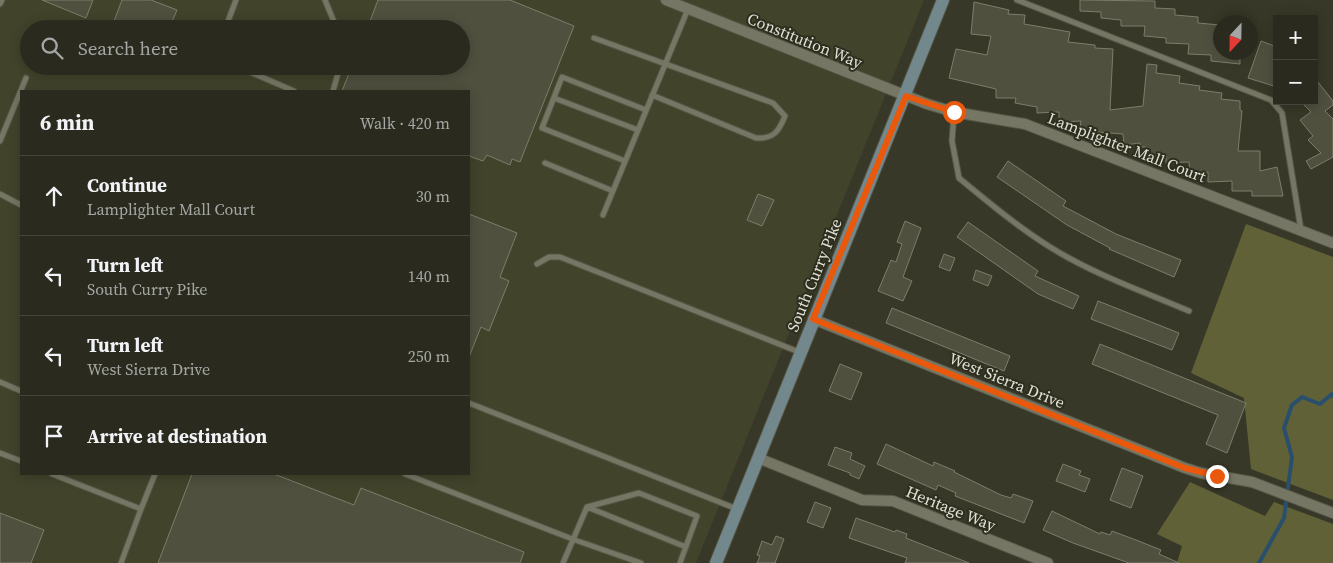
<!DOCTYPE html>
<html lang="en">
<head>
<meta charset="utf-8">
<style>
	:root { --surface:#2a2a1e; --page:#323227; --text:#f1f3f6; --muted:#a5a7a4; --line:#46463c }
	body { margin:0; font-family:"Source Serif 4",serif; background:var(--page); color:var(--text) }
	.controls { position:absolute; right:15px; top:15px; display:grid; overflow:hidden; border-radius:0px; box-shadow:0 2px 12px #0003 }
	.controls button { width:45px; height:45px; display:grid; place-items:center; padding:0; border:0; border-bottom:1px solid var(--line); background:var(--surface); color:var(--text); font:25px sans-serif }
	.compass { position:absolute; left:1213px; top:15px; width:45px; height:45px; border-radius:50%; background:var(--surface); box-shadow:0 2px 12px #0003; rotate:202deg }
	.stop { position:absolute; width:15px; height:15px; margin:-11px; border:4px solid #ea580c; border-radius:50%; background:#fff }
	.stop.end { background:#ea580c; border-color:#fff; box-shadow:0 1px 5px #0008 }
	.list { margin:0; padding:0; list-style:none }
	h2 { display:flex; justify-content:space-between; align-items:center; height:65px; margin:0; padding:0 20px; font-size:21px }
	h2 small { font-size:16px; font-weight:400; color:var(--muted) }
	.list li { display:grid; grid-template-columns:32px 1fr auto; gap:15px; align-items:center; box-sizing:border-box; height:80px; padding:0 20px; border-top:1px solid var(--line) }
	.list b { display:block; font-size:19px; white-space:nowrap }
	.list p { margin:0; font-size:16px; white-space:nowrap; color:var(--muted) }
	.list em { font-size:16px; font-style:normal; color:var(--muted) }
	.icon { flex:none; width:28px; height:28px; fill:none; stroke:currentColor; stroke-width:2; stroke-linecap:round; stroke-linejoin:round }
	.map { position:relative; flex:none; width:1333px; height:563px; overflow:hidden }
	.search { position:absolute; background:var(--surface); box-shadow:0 2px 12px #0003; left:20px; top:20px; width:450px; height:55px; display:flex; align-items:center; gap:12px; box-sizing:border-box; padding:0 18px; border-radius:28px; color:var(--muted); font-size:19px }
	.panel { position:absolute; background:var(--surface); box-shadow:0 2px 12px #0003; left:20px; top:90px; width:450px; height:385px; border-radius:0px }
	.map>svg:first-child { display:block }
	.built { fill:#42432b; fill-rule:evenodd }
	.green { fill:#616138 }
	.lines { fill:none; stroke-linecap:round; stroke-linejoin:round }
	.stream { stroke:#2a4f6d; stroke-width:4 }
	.building { fill:#4f503e; stroke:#7d7d6b }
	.lane-casing { stroke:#555647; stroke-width:7 }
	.street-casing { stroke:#555647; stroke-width:12 }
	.secondary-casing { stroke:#555647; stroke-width:14 }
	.lane { stroke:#767664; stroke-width:5 }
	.street { stroke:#767664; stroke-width:10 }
	.secondary { stroke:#73888d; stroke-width:12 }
	.route { stroke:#ea580c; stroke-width:6 }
	.labels { text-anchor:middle; stroke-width:4; stroke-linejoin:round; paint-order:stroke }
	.street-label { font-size:16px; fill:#e0e0d6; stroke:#2e2e1e }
</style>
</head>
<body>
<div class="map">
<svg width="1333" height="563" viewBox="0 0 1333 563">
	<rect width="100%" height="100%" fill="#383828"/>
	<path class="built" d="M 0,0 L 924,0 L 696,563 L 0,563 ZM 29,29 L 461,29 L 461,66 L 29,66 ZM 21,91 L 469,91 L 469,474 L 21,474 Z"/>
	<path class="green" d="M 1246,224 L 1333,257 L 1333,500 L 1251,469 L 1244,398 L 1191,373 Z
		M 1190,482 L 1265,516 L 1274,502 L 1333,524 L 1333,563 L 1177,563 L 1182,546 L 1157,534 Z"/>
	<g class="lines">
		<path class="stream" d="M 1259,563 L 1284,518 L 1292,457 L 1284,428 L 1292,405 L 1302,397 L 1320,404 L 1332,394 L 1333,396"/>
	</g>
	<path class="building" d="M 42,0 L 93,0 L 86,18 Z
		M 122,0 L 151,0 L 177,10 L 169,29 L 111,29 Z
		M 378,0 L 510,0 L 574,26 L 520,162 L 512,159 L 510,165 L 487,155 L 483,161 L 469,156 L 469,91 L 342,91 L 352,66 L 461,66 L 461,29 L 367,29 Z
		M 1080,0 L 1155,1 L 1155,8 L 1175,9 L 1175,15 L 1198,17 L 1198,23 L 1220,25 L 1219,52 L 1240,52 L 1240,64 L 1211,61 L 1211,55 L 1188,54 L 1189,44 L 1166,43 L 1166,38 L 1144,36 L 1145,26 L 1121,26 L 1121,20 L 1101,18 L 1101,12 L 1080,11 Z
		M 974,2 L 1009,10 L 1008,14 L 1025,15 L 1024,24 L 1070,32 L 1068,42 L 1095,45 L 1095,48 L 1113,49 L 1110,110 L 1143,106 L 1147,64 L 1157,65 L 1156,73 L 1180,76 L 1179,83 L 1200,86 L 1199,90 L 1222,93 L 1221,99 L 1240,101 L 1240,110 L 1242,111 L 1238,151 L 1260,151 L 1260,171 L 1277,167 L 1283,196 L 1252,196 L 1252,191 L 1232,191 L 1232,181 L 1208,182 L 1208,172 L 1190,174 L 1189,162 L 1166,163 L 1166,155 L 1147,157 L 1146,147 L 1140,147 L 1140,143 L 1124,145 L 1123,134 L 1097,132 L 1097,129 L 1080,128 L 1081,121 L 1059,122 L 1059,112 L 1037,113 L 1037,107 L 1015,103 L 1016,98 L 996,98 L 996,89 L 949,78 L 956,49 L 987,55 L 991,36 L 971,34 Z
		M 1261,41 L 1277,47 L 1277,87 L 1248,78 Z
		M 1314,77 L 1333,101 L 1333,105 L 1325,111 L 1333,119 L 1333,157 L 1311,169 L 1306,161 L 1321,153 L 1308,140 L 1313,136 L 1300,120 L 1311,112 L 1300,101 L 1314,101 Z
		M 1008,161 L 1066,201 L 1063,206 L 1116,234 L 1181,260 L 1174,277 L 1109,249 L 1110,248 L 1067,225 L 997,177 Z
		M 758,194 L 774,200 L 762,226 L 747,220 Z
		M 469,214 L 517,233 L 500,277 L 509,281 L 489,331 L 481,327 L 469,357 Z
		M 905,221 L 921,228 L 903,277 L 912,281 L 903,301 L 878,291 L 891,260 L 896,262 L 902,244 L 897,242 Z
		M 968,222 L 1038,271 L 1035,276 L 1079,296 L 1073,309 L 1038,294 L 957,237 Z
		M 944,254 L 955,258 L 950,271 L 939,267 Z
		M 976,270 L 992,276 L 988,286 L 973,280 Z
		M 1098,301 L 1179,333 L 1172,350 L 1091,319 Z
		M 892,308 L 1010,356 L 1004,371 L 886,323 Z
		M 1100,344 L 1246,403 L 1227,453 L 1206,444 L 1218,415 L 1092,364 Z
		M 840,364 L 862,373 L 851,400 L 829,391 Z
		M 886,444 L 933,466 L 934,462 L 955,471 L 954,472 L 1001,495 L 1011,498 L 1013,494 L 1033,501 L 1024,523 L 955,496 L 956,493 L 938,485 L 936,490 L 877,464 Z
		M 835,447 L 852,453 L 850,459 L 865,466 L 859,479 L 850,475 L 850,473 L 828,465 Z
		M 1063,464 L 1081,471 L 1079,475 L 1090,479 L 1085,492 L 1056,481 Z
		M 1122,468 L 1143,476 L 1131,508 L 1110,500 Z
		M 192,474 L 274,474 L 354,505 L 361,488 L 524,552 L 520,563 L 158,563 Z
		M 815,502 L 831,508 L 823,528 L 807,522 Z
		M 1052,511 L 1100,534 L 1101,532 L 1110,535 L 1112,531 L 1136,540 L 1161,550 L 1159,554 L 1179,563 L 1129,563 L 1073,543 L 1043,530 Z
		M 0,513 L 44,530 L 31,563 L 0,563 Z
		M 856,518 L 895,532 L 896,530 L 907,534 L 906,538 L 969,563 L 905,563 L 907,558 L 849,538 Z
		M 776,536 L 784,539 L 775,563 L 757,563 L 760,556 L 757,555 L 762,541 L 772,545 Z"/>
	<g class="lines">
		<g class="lane-casing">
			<path id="lane" d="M 325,0 L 337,29
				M 1017,0 L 1271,100 L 1282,113 L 1301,230
				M 0,4 L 2,0
				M 225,29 L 236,0
				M 594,38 L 773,103 L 785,116 C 779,131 774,139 756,138 L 652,95
				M 236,66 L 294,91
				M 333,91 L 340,66
				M 554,98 L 638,130
				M 954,112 L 952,141 L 959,178 C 988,202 1018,227 1050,247 C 1093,274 1142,291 1189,311
				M 0,141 L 26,78
				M 625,161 L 542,128 L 562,77 L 646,110
				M 545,163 L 613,191
				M 0,194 L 21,205
				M 603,215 L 688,9
				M 537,264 L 549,257 L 560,257 L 799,352
				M 0,382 L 21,391
				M 469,403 L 737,509
				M 0,453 L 21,461
				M 52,474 L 141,509 L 155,474
				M 405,474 L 575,540 L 641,563
				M 587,507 L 686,547
				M 121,563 L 141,509
				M 563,563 L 587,507 L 639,493 L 697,516 L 680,563"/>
		</g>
		<g class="street-casing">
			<path id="street" d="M 666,0 L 927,104 L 954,112 L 1025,124 L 1333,243
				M 813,319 L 1185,468 L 1201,473 L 1252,482 L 1333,513
				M 758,458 L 862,500 L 893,501 L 1048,563"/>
		</g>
		<g class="secondary-casing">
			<path id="secondary" d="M 716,563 L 943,0"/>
		</g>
		<use href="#lane" class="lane"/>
		<use href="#street" class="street"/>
		<use href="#secondary" class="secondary"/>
	</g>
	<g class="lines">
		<path class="route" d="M 954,112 L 906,96 L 813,319 L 1185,468 L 1217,476"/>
	</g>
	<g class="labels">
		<g class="street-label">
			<text transform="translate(805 40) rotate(22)" y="6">Constitution Way</text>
			<text transform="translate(1127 147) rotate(21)" y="6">Lamplighter Mall Court</text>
			<text transform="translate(814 275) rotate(-68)" y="6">South Curry Pike</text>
			<text transform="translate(1007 380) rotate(22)" y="6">West Sierra Drive</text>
			<text transform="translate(951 508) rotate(22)" y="6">Heritage Way</text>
		</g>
	</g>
</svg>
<div class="controls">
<button>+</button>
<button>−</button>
</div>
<svg class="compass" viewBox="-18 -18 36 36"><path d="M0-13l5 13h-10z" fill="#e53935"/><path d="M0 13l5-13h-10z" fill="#a5a7a4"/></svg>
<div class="stop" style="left:954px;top:112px"></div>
<div class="stop end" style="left:1217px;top:476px"></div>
<div class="search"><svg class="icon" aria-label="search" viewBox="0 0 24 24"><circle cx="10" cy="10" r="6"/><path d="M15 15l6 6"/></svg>Search here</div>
<section class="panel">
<h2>6 min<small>Walk · 420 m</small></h2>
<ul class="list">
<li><svg class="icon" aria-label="ahead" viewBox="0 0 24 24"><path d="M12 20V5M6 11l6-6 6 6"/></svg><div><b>Continue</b><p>Lamplighter Mall Court</p></div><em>30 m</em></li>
<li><svg class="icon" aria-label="left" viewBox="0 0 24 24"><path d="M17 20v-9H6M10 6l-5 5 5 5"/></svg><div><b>Turn left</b><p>South Curry Pike</p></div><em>140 m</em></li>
<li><svg class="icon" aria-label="left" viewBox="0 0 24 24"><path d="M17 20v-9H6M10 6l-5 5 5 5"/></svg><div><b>Turn left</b><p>West Sierra Drive</p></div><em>250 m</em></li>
<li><svg class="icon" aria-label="arrive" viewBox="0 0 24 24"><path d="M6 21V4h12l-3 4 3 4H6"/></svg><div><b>Arrive at destination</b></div></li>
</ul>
</section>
</div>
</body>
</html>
